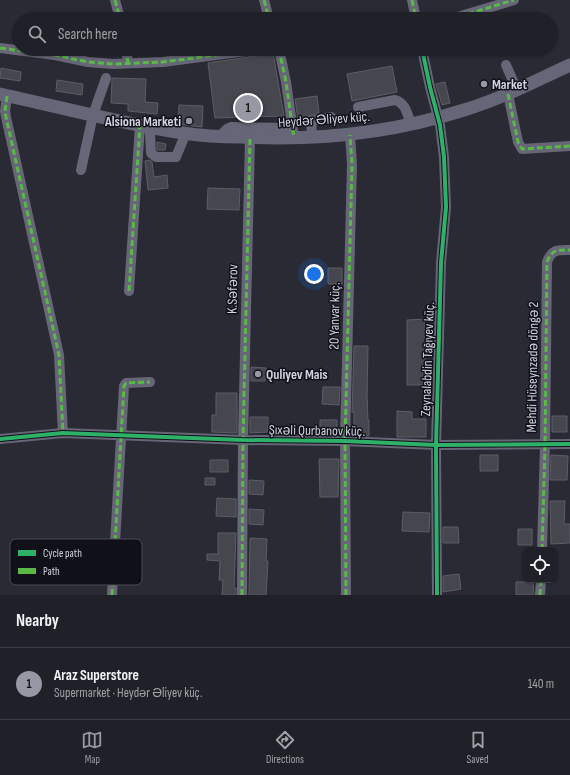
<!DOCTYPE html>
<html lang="en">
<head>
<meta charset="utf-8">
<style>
	:root { --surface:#202028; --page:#2d2d34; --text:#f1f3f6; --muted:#a2a3a8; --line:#3d3e45; --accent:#9898a5 }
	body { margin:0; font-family:"Sofia Sans Condensed",sans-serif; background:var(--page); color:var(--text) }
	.controls { position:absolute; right:12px; bottom:12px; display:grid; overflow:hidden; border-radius:8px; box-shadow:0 1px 3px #0004 }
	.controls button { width:36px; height:36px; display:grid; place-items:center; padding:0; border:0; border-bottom:1px solid var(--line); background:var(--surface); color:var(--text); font:20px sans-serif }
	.you { position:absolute; left:314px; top:274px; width:14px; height:14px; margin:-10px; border:3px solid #fff; border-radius:50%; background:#1a73e8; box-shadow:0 0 0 6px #1a73e833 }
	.badge { display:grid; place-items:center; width:26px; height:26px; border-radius:50%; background:var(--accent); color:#111; font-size:13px; font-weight:700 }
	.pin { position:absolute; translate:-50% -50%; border:2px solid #fff; box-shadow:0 1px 4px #0006 }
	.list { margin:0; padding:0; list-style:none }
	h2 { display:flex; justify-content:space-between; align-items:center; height:52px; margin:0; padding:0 16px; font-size:17px }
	h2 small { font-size:13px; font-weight:400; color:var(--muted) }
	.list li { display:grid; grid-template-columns:26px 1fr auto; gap:12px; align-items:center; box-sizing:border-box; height:72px; padding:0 16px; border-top:1px solid var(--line) }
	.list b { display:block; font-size:15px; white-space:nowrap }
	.list p { margin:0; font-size:13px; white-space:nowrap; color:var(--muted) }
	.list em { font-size:13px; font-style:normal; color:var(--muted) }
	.icon { flex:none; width:22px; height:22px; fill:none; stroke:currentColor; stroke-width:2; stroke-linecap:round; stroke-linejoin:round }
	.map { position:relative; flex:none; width:570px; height:595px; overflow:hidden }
	.search { position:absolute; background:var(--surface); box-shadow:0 1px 3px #0004; left:12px; right:12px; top:12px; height:44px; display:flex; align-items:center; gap:10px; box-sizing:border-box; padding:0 14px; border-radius:22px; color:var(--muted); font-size:15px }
	.sheet { height:124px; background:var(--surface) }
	nav { display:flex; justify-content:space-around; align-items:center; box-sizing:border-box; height:56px; border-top:1px solid var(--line); background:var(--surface); font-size:11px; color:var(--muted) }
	nav a { display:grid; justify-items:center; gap:2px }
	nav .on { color:var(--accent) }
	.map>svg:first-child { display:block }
	.building { fill:#46464f; stroke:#5d5d66 }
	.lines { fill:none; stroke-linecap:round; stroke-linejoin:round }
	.minor { stroke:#667; stroke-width:10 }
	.major { stroke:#666679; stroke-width:13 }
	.quiet { stroke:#58b947; stroke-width:3; stroke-dasharray:6 3; stroke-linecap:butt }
	.cycleway-casing { stroke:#101019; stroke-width:6 }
	.cycleway { stroke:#2db169; stroke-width:4 }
	.poi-dot { fill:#9898a5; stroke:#101019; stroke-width:1.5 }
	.labels { text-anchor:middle; stroke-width:3; stroke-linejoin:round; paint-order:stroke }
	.poi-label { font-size:14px; font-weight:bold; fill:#d3d4e1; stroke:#101019; text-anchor:start }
	.street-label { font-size:14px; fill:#d3d4e1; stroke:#101019 }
	.key { fill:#101019; stroke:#4a4b55; stroke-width:1 }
	.key-label { font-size:11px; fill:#d3d4e1 }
</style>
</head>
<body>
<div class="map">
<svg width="570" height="595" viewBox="0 0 570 595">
	<rect width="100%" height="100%" fill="#2a2a35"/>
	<path class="building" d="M 266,53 L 273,53 L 284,116 L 215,118 L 208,63 L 262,55 Z
		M 392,66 L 397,92 L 352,101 L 347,74 Z
		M 1,68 L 21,72 L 20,81 L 0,78 Z
		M 112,78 L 146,79 L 145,102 L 158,103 L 157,114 L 128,111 L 128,104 L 111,103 Z
		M 57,80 L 83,84 L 82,95 L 56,91 Z
		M 445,82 L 450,103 L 442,105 L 436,84 Z
		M 317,96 L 319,113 L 298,119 L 295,99 Z
		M 179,105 L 203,106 L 202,127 L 178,124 Z
		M 157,142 L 166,144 L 165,150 L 157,150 Z
		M 150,160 L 152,162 L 154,177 L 167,175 L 168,188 L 148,190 L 145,161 Z
		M 208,188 L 240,189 L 239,210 L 207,209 Z
		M 328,268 L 342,268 L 342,284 L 328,284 Z
		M 425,319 L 425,385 L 407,385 L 407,320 Z
		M 354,346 L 368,346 L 367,396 L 368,420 L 369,420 L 369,436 L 354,435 L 354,412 L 352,412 Z
		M 251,367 L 266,368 L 265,381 L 251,381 Z
		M 323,387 L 340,387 L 339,405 L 322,404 Z
		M 216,393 L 237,393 L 237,433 L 212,432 L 212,415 L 216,415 Z
		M 397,411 L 412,412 L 412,419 L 426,419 L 426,437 L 397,437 Z
		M 552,416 L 567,416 L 567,432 L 552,432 Z
		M 250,417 L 268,417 L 268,432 L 250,433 Z
		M 320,420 L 337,420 L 337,432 L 320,433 Z
		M 480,455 L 498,455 L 498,471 L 480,471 Z
		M 551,455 L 568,456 L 567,480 L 550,480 Z
		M 319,459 L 339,459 L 338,497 L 320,497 Z
		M 210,460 L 228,460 L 228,472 L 210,472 Z
		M 205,478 L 215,478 L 215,485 L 205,485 Z
		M 249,480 L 264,481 L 263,495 L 249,494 Z
		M 217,498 L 236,499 L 236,517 L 216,516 Z
		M 550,501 L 565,501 L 564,524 L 570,524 L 570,543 L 551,544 Z
		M 249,509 L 264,510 L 263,525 L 249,524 Z
		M 403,512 L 430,513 L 429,532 L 402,531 Z
		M 443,527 L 458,527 L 459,543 L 443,543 Z
		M 518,529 L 532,529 L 532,545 L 518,545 Z
		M 218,533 L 236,533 L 234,588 L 236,588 L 236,595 L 222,595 L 223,580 L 219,580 L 220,561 L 207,560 L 207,554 L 218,554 Z
		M 250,538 L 267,539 L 266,561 L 268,561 L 266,595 L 249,595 Z
		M 459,574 L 461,589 L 443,592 L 443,576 Z
		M 516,582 L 533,582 L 534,595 L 516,595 Z"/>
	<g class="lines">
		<path class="minor" d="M 115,0 L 120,19
			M 264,0 L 269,19
			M 412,0 L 416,19
			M 451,19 L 514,0
			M 0,48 L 55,55 L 88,62 L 113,64 L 163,62 L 261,49
			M 126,49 L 128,63
			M 279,49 L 286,82 L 294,138
			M 422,49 L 430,87 L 440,125 L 444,157 L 446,207 L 441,263 L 436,445 L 437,595
			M 506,65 L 517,90
			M 508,94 L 518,142 L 522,149 L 570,146
			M 7,96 L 5,111 L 6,117 L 59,355 L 63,433
			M 358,107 L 395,100 C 406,103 407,114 411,124
			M 150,134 L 151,153 L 156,157 L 176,157 L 183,140
			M 220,136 L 227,129 L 231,127 L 292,128
			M 312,137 L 311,121 L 331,117
			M 81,170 L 93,115 L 106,78
			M 129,291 L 140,125
			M 0,439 L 63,433 L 243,440 L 345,441 L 436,445 L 570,444
			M 542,550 L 545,445 L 547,262 C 552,249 557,250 570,250
			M 112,595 L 124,386 L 126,383 L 150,382
			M 242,595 L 243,440 L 250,138
			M 346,595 L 345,441 L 352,164 L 350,135
			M 540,595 L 541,580"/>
		<path class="major" d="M 0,94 C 61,107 122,124 183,133 C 202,136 222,137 241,137 C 316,141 392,133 464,110 C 501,99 535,81 570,65"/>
		<path class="quiet" d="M 115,0 L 120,19
			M 264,0 L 269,19
			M 412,0 L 416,19
			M 451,19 L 514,0
			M 0,48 L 55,55 L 88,62 L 113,64 L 163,62 L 261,49
			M 126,49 L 128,63
			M 279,49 L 286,82 L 294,138
			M 508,94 L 518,142 L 522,149 L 570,146
			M 7,96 L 5,111 L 6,117 L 59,355 L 63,433
			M 129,291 L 140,125
			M 542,550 L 545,445 L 547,262 C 552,249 557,250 570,250
			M 112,595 L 124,386 L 126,383 L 150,382
			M 242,595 L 243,440 L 250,138
			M 346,595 L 345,441 L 352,164 L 350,135
			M 540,595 L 541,580"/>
		<g class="cycleway-casing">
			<path id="cycleway" d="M 422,49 L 430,87 L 440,125 L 444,157 L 446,207 L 441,263 L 436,445 L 437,595
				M 0,439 L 63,433 L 243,440 L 345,441 L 436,445 L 570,444"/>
		</g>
		<use href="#cycleway" class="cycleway"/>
	</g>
	<g class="poi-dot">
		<circle cx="484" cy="84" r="4"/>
		<circle cx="189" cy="121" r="4"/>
		<circle cx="258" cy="374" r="4"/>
	</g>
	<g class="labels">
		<g class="poi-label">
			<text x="492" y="89">Market</text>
			<text x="181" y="126" text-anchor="end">Alsiona Marketi</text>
			<text x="266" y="379">Quliyev Mais</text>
		</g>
		<g class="street-label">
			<text transform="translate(324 119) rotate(-4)" y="5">Heydər Əliyev küç.</text>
			<text transform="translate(232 289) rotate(-89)" y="5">K.Səfərov</text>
			<text transform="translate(334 316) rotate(-89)" y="5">20 Yanvar küç.</text>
			<text transform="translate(427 359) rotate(-88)" y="5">Zeynalabdin Tağıyev küç.</text>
			<text transform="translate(532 367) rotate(-89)" y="5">Mehdi Hüseynzadə döngə 2</text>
			<text transform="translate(317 430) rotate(1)" y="5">Şıxəli Qurbanov küç.</text>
		</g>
	</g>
	<rect x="10" y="539" width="132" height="46" rx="6" class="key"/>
	<rect x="18" y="550" width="18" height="6" fill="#2db169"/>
	<rect x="18" y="568" width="18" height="6" fill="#58b947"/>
	<g class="key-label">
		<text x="43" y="557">Cycle path</text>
		<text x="43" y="575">Path</text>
	</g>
</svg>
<div class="controls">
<button><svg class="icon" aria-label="locate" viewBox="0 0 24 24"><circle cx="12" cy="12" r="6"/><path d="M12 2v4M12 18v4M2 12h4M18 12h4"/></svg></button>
</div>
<div class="you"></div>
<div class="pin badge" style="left:248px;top:108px">1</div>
<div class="search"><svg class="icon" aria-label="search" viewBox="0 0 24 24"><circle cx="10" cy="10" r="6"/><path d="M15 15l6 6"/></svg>Search here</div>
</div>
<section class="sheet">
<h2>Nearby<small></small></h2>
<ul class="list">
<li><span class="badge">1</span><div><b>Araz Superstore</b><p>Supermarket · Heydər Əliyev küç.</p></div><em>140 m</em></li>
</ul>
</section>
<nav>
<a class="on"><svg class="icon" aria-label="map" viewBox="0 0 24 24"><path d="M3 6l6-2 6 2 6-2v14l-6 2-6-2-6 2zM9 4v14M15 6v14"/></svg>Map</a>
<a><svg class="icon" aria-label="directions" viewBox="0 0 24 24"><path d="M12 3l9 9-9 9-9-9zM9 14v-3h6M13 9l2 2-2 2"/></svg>Directions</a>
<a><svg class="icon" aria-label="saved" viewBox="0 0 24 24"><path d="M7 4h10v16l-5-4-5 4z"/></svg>Saved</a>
</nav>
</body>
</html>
